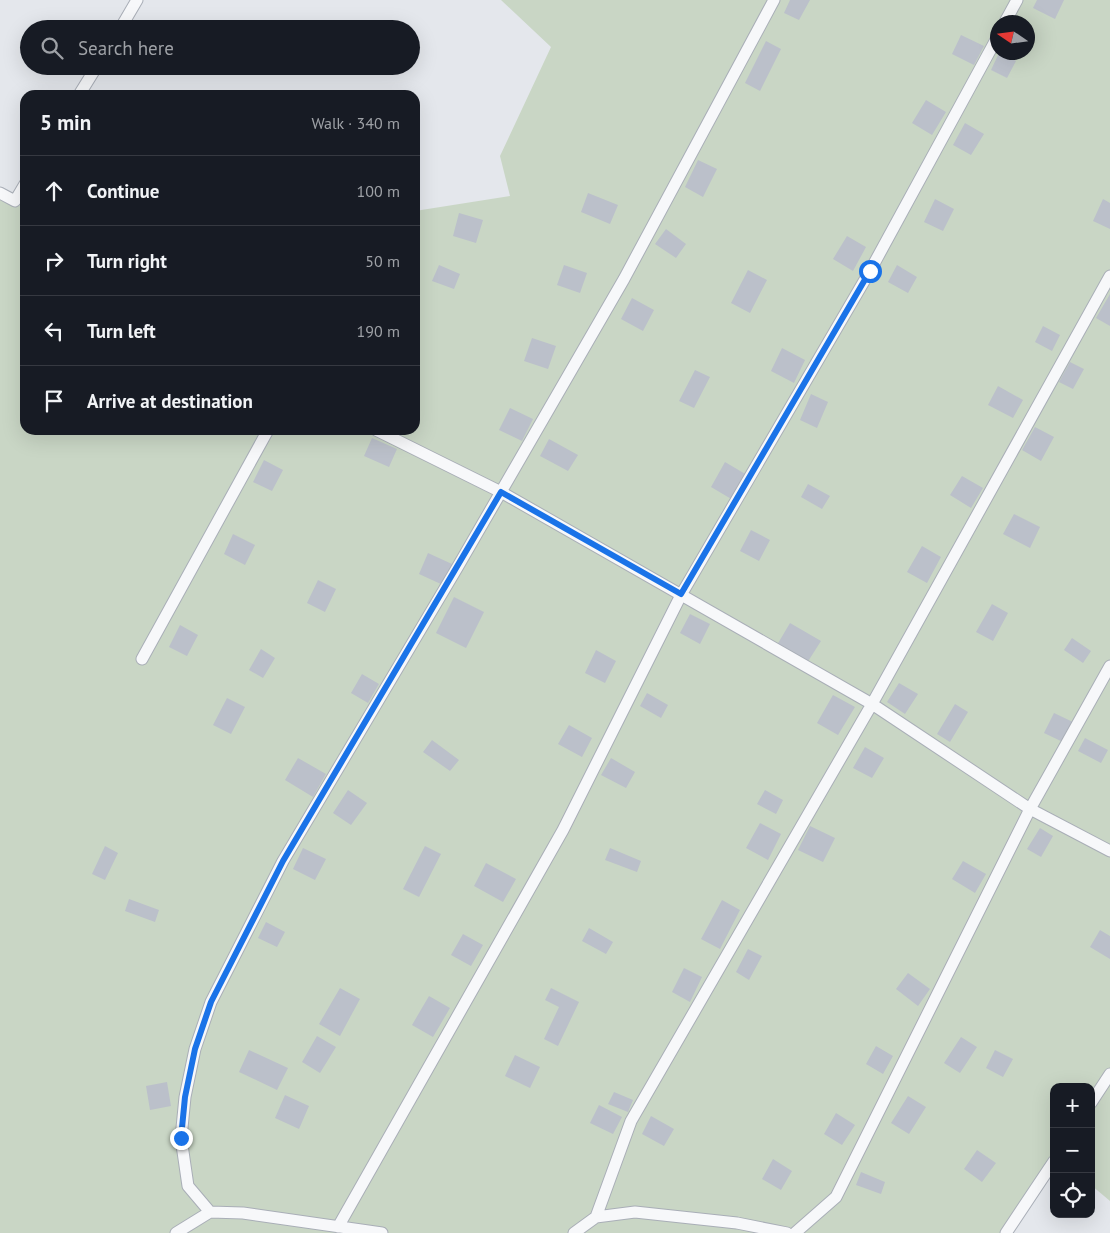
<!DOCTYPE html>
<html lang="en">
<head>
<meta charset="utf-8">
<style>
	:root { --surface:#171b24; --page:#20242c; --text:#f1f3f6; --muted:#9ea1a6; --line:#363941 }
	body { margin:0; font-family:"PT Sans",sans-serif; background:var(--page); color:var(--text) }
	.controls { position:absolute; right:15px; bottom:15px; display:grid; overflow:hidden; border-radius:10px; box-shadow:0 5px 20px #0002 }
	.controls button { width:45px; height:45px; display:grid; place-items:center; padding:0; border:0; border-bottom:1px solid var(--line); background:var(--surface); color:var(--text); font:25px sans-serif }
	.compass { position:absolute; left:990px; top:15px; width:45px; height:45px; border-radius:50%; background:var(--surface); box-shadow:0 5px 20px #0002; rotate:283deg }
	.stop { position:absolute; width:15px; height:15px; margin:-11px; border:4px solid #1a73e8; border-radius:50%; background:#fff }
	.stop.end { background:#1a73e8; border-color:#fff; box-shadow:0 1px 5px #0008 }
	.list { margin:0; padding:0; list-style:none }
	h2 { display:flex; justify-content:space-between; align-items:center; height:65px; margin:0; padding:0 20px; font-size:21px }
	h2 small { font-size:16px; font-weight:400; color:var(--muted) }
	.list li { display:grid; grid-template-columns:32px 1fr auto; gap:15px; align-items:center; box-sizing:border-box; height:70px; padding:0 20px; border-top:1px solid var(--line) }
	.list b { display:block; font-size:19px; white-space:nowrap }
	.list em { font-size:16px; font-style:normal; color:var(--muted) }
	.icon { flex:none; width:28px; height:28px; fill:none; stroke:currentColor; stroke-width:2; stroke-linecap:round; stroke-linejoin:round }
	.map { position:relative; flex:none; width:1110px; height:1233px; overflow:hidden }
	.search { position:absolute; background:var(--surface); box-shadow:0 5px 20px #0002; left:20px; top:20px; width:400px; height:55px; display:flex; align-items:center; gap:12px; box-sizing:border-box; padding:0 18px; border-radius:28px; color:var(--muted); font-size:19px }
	.panel { position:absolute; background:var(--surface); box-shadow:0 5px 20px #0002; left:20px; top:90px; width:400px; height:345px; border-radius:15px }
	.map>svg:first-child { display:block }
	.green { fill:#c9d6c5; fill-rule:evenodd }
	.building { fill:#bbc0ca }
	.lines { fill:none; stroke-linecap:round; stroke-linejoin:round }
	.service-casing { stroke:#a9aeb7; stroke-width:13 }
	.service { stroke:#f7f8fa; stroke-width:11 }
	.route { stroke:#1a73e8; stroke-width:6 }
</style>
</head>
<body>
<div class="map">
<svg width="1110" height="1233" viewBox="0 0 1110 1233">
	<rect width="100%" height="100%" fill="#e4e7ec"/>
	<path class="green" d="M 501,0 L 1110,0 L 1110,1201 L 1091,1185 L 1091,1087 L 1054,1087 L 1054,1166 L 1010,1233 L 0,1233 L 0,193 L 15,201 L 25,211 L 25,430 L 415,430 L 415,211 L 510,196 L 500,156 L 551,47 ZM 998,22 L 1028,22 L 1028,52 L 998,52 Z"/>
	<path class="building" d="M 790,0 L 810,0 L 799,20 L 784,13 Z
		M 1037,0 L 1064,0 L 1055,19 L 1033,8 Z
		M 961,35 L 984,46 L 974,65 L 952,54 Z
		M 766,41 L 781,49 L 760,91 L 745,83 Z
		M 999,53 L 1016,61 L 1007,78 L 991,70 Z
		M 926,100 L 946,112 L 932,135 L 912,123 Z
		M 965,123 L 984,134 L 971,155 L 953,145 Z
		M 698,160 L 717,169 L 703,197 L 685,187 Z
		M 588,193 L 618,205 L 610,224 L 581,212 Z
		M 935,199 L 954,209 L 943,231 L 924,222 Z
		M 1103,199 L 1110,203 L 1110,229 L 1093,221 Z
		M 459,213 L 483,220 L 476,243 L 453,236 Z
		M 666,229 L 686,244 L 676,258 L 655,244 Z
		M 847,236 L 866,247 L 853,271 L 833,259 Z
		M 439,265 L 460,274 L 454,289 L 432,281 Z
		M 564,265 L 587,273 L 580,293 L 557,285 Z
		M 897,265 L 917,277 L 908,293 L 888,282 Z
		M 748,270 L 767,280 L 750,313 L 731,303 Z
		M 1110,294 L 1110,326 L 1096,318 Z
		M 632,298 L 654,310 L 643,331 L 621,319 Z
		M 1043,326 L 1060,335 L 1052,351 L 1035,342 Z
		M 532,338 L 556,346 L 548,369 L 524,361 Z
		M 782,348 L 805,360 L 794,383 L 771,371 Z
		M 1070,362 L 1084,369 L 1073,389 L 1059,382 Z
		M 695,370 L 710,377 L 694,408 L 679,401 Z
		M 998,386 L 1023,400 L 1013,418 L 988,405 Z
		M 811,394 L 828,402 L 817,428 L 800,420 Z
		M 510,408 L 533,419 L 522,441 L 499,430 Z
		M 1035,427 L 1054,437 L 1041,461 L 1022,450 Z
		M 372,438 L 397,449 L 389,467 L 364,456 Z
		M 549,439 L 578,455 L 568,471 L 540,456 Z
		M 264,460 L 283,470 L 272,491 L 253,482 Z
		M 725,462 L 747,475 L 733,500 L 711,487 Z
		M 962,476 L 983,488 L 971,508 L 950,495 Z
		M 808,484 L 830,496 L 822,509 L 801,497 Z
		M 1014,514 L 1040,527 L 1030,548 L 1003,534 Z
		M 751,530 L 770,540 L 759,561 L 740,551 Z
		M 233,534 L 255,545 L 245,565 L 224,554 Z
		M 922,546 L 941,557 L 927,583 L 907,572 Z
		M 428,553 L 452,564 L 443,585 L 419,574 Z
		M 318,580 L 336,589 L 325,612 L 307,603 Z
		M 454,597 L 484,612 L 466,648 L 436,633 Z
		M 992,604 L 1008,613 L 993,641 L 976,632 Z
		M 690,614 L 710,624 L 700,644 L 680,633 Z
		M 790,623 L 821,641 L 807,663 L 777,645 Z
		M 180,625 L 198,635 L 187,656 L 169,647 Z
		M 1072,638 L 1091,651 L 1083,663 L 1064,650 Z
		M 261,649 L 275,658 L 263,678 L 249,670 Z
		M 596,650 L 616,661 L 605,683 L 585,673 Z
		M 362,674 L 379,684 L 368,703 L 351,693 Z
		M 899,683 L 918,694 L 905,714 L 887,702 Z
		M 647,693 L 668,705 L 661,718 L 640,706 Z
		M 833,695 L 855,707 L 838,735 L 817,723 Z
		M 227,698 L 245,707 L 231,734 L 213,725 Z
		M 955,704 L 968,712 L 950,742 L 937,734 Z
		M 1054,713 L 1075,723 L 1065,743 L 1044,733 Z
		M 569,725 L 592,738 L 582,757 L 558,744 Z
		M 1085,738 L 1108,750 L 1101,763 L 1078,751 Z
		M 432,740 L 459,760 L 450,771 L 423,752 Z
		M 865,747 L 884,758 L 872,778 L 853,768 Z
		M 298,758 L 326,774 L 313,797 L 285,780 Z
		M 611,758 L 635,772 L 626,788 L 601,775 Z
		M 348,790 L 367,803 L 351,825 L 333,813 Z
		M 765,790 L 783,800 L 776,814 L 757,804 Z
		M 760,823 L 781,834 L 768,860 L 746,848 Z
		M 810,826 L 835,838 L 823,862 L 798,850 Z
		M 1040,828 L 1053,836 L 1041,857 L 1027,849 Z
		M 105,846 L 118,853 L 105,880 L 92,874 Z
		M 425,846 L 441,854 L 419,897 L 403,889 Z
		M 303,848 L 326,859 L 315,880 L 293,869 Z
		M 610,848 L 641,861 L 637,872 L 605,860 Z
		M 963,861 L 986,874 L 975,893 L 952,879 Z
		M 486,863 L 516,879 L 503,902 L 474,886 Z
		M 129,899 L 159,910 L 155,922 L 125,911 Z
		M 722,900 L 740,910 L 720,949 L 701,939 Z
		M 266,922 L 285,932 L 277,947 L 258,938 Z
		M 589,928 L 613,942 L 606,954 L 582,941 Z
		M 1100,930 L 1110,936 L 1110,959 L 1090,947 Z
		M 463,934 L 483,945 L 471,966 L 451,955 Z
		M 748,949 L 762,956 L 749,980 L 736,972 Z
		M 684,968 L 702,977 L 690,1002 L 672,992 Z
		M 908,973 L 930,989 L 918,1006 L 896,989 Z
		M 340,988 L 360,999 L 340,1036 L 319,1024 Z
		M 551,988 L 579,1002 L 558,1046 L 544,1039 L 559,1007 L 545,1000 Z
		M 429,996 L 450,1008 L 433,1037 L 412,1025 Z
		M 317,1036 L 336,1047 L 320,1073 L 302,1062 Z
		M 961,1037 L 977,1047 L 960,1073 L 944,1063 Z
		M 876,1046 L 893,1056 L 883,1074 L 866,1064 Z
		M 249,1050 L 288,1068 L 277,1090 L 239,1072 Z
		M 995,1050 L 1013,1059 L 1003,1077 L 986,1068 Z
		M 515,1055 L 540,1067 L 530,1088 L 505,1076 Z
		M 167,1082 L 171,1106 L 150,1110 L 146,1086 Z
		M 614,1092 L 633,1100 L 628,1112 L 608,1104 Z
		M 285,1095 L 309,1106 L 299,1129 L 275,1118 Z
		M 908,1096 L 926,1107 L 909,1134 L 891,1123 Z
		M 599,1105 L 622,1117 L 613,1134 L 590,1123 Z
		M 836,1113 L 855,1125 L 842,1145 L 824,1134 Z
		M 651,1116 L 674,1129 L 664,1146 L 642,1134 Z
		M 977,1150 L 996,1163 L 982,1182 L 964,1169 Z
		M 773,1159 L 792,1171 L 781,1190 L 762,1179 Z
		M 861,1172 L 885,1182 L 881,1194 L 856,1185 Z"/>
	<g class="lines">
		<g class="service-casing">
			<path id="service" d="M 1005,22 L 1017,0
				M 120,29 L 137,0
				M 79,95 L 97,66
				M 0,193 L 15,201 L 25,184
				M 376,430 L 501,492 L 872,704 L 1030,809 L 1110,851
				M 142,659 L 268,430
				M 1091,1103 L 1110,1074
				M 210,1212 L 188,1186 L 181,1138 L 185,1097 L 195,1049 L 211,1002 L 283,861 L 457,568 L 624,279 L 774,0
				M 596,1217 L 635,1212 L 737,1223 L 787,1233
				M 338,1227 L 563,830 L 681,595 L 870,271 L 998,36
				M 176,1233 L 210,1212 L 243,1213 L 382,1233
				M 574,1233 L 596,1217 L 631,1121 L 872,704 L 1110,276
				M 795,1233 L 836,1197 L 1030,809 L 1110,666
				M 1006,1233 L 1054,1161"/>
		</g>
		<use href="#service" class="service"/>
	</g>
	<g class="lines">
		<path class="route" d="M 181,1138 L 185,1097 L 195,1049 L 211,1002 L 283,861 L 501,492 L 681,594 L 870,271"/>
	</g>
</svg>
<div class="controls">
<button>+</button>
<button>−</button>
<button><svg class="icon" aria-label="locate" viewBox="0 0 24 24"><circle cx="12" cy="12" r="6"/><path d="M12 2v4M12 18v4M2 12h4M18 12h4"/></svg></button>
</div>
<svg class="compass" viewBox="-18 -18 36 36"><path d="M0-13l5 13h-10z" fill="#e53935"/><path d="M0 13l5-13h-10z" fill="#9ea1a6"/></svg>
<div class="stop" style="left:870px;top:271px"></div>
<div class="stop end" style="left:181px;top:1138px"></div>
<div class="search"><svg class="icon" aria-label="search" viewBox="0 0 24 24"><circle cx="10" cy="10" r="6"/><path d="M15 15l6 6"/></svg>Search here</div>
<section class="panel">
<h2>5 min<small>Walk · 340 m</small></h2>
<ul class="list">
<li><svg class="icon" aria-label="ahead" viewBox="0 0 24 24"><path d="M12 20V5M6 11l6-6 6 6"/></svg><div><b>Continue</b></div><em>100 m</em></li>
<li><svg class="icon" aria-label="right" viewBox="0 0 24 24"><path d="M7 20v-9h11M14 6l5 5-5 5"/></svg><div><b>Turn right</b></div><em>50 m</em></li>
<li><svg class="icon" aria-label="left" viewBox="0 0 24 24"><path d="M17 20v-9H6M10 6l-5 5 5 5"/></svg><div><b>Turn left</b></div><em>190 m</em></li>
<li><svg class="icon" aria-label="arrive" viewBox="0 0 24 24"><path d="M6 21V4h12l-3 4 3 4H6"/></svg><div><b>Arrive at destination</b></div></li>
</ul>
</section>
</div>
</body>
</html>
